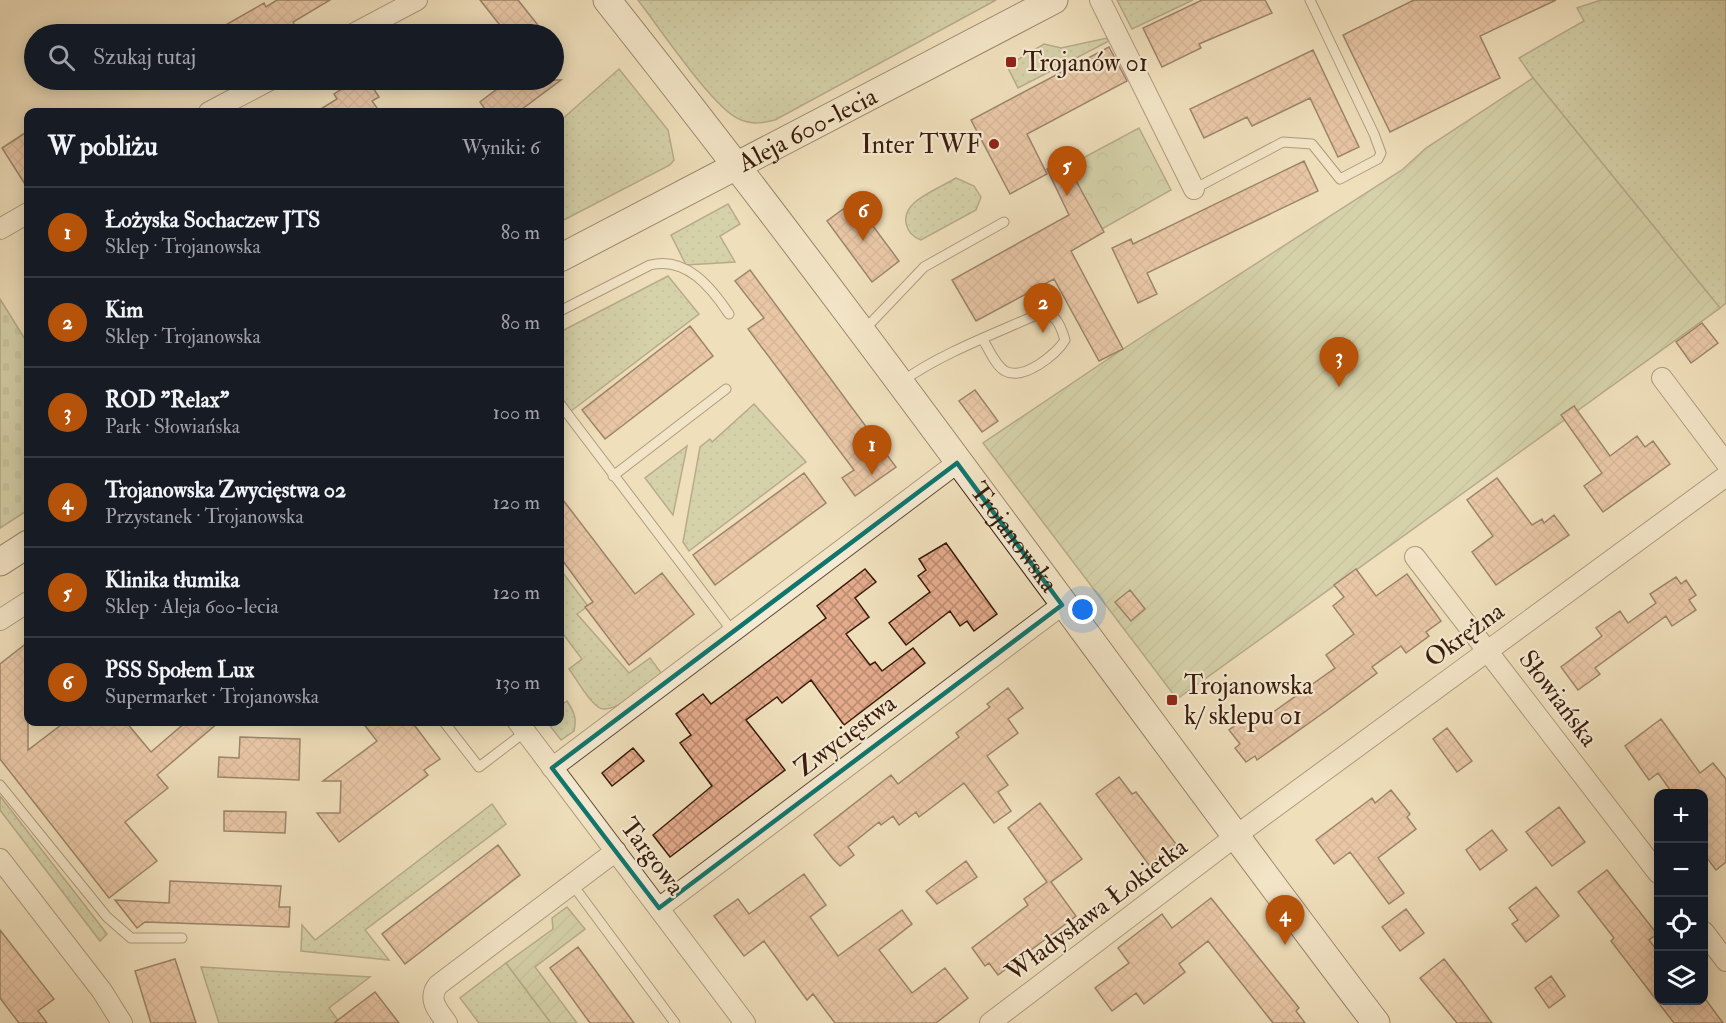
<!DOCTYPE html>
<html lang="pl">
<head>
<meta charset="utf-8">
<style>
	:root { --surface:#171b24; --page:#242831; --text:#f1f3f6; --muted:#9ea1a6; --line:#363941; --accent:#b45309 }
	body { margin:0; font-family:"IM FELL Double Pica",serif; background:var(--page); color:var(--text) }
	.controls { position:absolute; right:18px; bottom:18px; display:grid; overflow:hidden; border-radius:12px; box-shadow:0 3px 15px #0003 }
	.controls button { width:54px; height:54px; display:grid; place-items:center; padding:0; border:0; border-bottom:2px solid var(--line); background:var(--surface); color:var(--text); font:30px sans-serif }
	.you { position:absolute; left:1083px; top:610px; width:21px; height:21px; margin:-15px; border:4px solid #fff; border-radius:50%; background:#1a73e8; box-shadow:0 0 0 9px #1a73e833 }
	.badge { display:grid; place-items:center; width:39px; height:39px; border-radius:50%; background:var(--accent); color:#fff; font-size:20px; font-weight:700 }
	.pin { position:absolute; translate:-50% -50px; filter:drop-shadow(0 2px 3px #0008) }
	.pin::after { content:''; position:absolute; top:32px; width:21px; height:18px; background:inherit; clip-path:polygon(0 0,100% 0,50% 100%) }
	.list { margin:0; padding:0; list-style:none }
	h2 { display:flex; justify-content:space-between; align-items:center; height:78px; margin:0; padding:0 24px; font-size:26px }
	h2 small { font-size:20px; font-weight:400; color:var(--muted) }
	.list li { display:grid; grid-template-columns:39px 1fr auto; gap:18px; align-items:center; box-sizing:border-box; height:90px; padding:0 24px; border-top:2px solid var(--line) }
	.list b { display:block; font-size:22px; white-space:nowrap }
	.list p { margin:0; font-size:20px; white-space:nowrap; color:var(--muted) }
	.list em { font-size:20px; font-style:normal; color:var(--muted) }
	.icon { flex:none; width:33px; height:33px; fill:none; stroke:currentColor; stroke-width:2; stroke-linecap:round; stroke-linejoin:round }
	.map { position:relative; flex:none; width:1726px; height:1023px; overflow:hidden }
	.search { position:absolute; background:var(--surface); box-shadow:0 3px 15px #0003; left:24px; top:24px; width:540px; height:66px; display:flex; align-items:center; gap:15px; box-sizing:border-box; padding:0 21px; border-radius:33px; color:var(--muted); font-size:22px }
	.panel { position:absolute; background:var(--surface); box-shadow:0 3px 15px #0003; left:24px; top:108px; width:540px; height:618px; border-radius:12px }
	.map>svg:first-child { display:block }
	.grass { fill:url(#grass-dots); stroke:#786e4e; stroke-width:1.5 }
	.cemetery { fill:url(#cemetery-stones); stroke:#786e4e; stroke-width:1.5 }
	.park { fill:url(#park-crowns); stroke:#786e4e; stroke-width:1.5 }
	.garden { fill:url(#garden-furrows); stroke:#786e4e; stroke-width:1.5 }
	.building { fill:url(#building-cross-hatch); stroke:#391b0b; stroke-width:1.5 }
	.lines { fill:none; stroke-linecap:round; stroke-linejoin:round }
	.lane-casing { stroke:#664c37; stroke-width:11 }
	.street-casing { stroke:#664c37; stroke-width:22 }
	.secondary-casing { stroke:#391b0b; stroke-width:29 }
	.lane { stroke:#f5ead3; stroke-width:9 }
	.street { stroke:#f5ead3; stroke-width:20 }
	.secondary { stroke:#f5ead3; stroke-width:27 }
	.marked { fill:none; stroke:#0f766e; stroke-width:4.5; stroke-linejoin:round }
	.poi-dot { fill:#8f2418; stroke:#f5ead3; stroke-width:2 }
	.labels { text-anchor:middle; stroke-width:4.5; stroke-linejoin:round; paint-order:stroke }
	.poi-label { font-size:26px; fill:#391b0b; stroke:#f5ead3; text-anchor:start }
	.street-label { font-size:26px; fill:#391b0b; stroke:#f5ead3 }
</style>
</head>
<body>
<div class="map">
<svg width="1726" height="1023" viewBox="0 0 1726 1023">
	<defs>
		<pattern id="grass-dots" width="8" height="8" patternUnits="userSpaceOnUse" patternTransform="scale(1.5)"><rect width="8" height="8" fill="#b6c292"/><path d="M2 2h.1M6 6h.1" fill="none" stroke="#9da67d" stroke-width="1.8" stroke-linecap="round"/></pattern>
		<pattern id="cemetery-stones" width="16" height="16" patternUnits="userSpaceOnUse" patternTransform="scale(1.5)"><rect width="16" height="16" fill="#b6c292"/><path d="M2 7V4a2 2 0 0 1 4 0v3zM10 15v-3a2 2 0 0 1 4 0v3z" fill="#9da67d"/></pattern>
		<pattern id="park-crowns" width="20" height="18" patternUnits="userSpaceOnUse" patternTransform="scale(1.5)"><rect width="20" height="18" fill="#b6c292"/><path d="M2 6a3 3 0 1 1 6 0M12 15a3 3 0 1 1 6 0" fill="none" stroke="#9da67d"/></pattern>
		<pattern id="garden-furrows" width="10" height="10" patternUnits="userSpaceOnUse" patternTransform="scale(1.5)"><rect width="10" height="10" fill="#b6c292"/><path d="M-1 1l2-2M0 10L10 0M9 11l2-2" fill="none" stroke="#9da67d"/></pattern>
		<pattern id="building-cross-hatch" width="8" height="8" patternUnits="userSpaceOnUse" patternTransform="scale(1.5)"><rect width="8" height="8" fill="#e3aa8b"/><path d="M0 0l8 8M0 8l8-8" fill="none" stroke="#b98a70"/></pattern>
	</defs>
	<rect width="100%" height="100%" fill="#efdfbb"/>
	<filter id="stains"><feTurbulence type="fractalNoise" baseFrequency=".00333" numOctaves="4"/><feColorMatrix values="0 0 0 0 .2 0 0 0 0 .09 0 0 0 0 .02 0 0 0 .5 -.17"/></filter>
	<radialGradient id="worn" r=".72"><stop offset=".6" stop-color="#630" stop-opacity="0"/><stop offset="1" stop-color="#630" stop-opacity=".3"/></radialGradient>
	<path class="grass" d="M 638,0 L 996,0 L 775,120 C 762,123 752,125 739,119 C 713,108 659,27 638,0 Z
		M 1117,0 L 1193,0 L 1132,29 Z
		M 1601,0 L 1726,0 L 1726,303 L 1720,308 L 1533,78 L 1519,58 L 1584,21 L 1577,8 Z
		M 1107,38 L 1109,41 L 1018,88 L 1007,66 L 1044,44 L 1061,48 Z
		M 619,69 L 668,130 L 674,160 L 670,165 L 560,222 L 560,121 Z
		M 956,178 L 974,186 L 981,197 L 976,210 L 921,240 C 905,234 900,216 914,203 C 925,193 943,186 956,178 Z
		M 728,204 L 740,224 L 720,236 L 735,262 L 686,265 L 671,235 Z
		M 668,276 L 699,314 L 571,411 L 560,395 L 560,332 Z
		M 754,404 L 806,462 L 689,551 L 683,542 L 700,447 L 710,439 L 712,442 Z
		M 687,446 L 673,515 L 645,478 Z
		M 560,569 L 588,606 L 577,614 L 629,673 L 650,658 L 662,674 C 649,683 612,718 598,707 C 586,698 578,681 569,669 L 582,659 L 560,630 Z
		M 567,701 C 574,712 577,717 574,731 L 561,740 L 547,722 L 560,722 L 560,706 Z
		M 0,796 L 107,934 L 100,941 L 0,810 Z
		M 492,804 L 506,824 L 365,930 L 389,960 L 301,951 L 302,925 L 315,940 Z
		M 506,963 L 551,1023 L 479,1023 L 460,998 Z
		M 201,967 L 370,977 L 329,1008 L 340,1023 L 219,1023 Z"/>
	<path class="cemetery" d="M 0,299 L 28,344 L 28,510 L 0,528 Z"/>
	<path class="park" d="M 1139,128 L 1171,190 L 1102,229 L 1068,166 Z"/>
	<path class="garden" d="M 1533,78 L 1720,308 L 1177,699 L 983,443 L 1123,349 L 1402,170 L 1426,148 Z
		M 567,907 L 585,929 L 535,967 L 577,1023 L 551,1023 L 506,963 L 553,929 L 552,918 Z"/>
	<path class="building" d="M 277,0 L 330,0 L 293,22 L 295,26 L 281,34 L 210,34 L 264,3 L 266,7 Z
		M 480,0 L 518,0 L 545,34 L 507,34 Z
		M 1202,0 L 1265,0 L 1272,13 L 1199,44 L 1201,48 L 1162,67 L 1143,28 Z
		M 1414,0 L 1556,0 L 1480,36 L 1500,78 L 1390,132 L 1343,35 Z
		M 1109,47 L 1127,81 L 1027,134 L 1047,174 L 1010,194 L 971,120 Z
		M 1313,50 L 1359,147 L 1338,157 L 1310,98 L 1252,126 L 1247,117 L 1204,138 L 1190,109 Z
		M 341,80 L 368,80 L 379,97 L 372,101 L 380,112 L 316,112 L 337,99 L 334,94 L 346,86 Z
		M 509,80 L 561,80 L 518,112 L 487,112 L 480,102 Z
		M 28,131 L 28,189 L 2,148 Z
		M 1064,159 L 1104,232 L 1071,251 L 1123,349 L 1099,361 L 1054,279 L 976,321 L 952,280 L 1069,215 L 1047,169 Z
		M 1304,161 L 1318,191 L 1147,273 L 1157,294 L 1138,303 L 1112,248 L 1131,239 L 1133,244 Z
		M 865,193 L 878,210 L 867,218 L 899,261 L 872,282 L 827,221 Z
		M 750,270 L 896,467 L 855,496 L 842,478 L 854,470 L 748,329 L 764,318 L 735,281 Z
		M 1702,323 L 1718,343 L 1691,363 L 1676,342 Z
		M 690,326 L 713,356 L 605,439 L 582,410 Z
		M 975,390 L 998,421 L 982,432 L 959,401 Z
		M 1574,406 L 1610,456 L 1637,436 L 1645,447 L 1653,441 L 1670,464 L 1603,512 L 1584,486 L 1602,473 L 1561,415 Z
		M 804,473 L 826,503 L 715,585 L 693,555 Z
		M 1497,478 L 1532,525 L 1542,519 L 1544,523 L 1554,515 L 1569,535 L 1496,585 L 1472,552 L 1493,536 L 1467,500 Z
		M 560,496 L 635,594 L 662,573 L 694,614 L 629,665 L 585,607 L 593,602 L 560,557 Z
		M 946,543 L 997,614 L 974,631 L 967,621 L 960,626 L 950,611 L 906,645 L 889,623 L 930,592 L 918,576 L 926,570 L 919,559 Z
		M 865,569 L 876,582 L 855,598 L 869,617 L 846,634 L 870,665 L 875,662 L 882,671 L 913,648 L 925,663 L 844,725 L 811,680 L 782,703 L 777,697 L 746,720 L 785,770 L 670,857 L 653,835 L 712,786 L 680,743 L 691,735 L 676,714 L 703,694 L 711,704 L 826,618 L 817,606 Z
		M 1356,569 L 1376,596 L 1407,574 L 1441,621 L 1426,632 L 1429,636 L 1406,653 L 1401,646 L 1372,667 L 1377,673 L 1326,711 L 1257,760 L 1255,756 L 1246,762 L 1235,748 L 1240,744 L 1229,730 L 1255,711 L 1262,720 L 1335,668 L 1326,655 L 1354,634 L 1333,606 L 1344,597 L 1334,585 Z
		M 1676,577 L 1681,584 L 1686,580 L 1696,595 L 1689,600 L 1696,610 L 1672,626 L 1666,616 L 1595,668 L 1600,674 L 1578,690 L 1561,667 L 1602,636 L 1596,628 L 1620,611 L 1628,623 L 1656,603 L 1650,594 Z
		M 1130,590 L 1145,609 L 1131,621 L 1115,602 Z
		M 28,642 L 28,750 L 65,722 L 126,722 L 151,752 L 186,722 L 219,722 L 157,775 L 168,788 L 125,822 L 157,861 L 109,898 L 0,759 L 0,664 Z
		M 1008,688 L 1023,708 L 1008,719 L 1018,733 L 987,756 L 1008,785 L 998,792 L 1011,811 L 994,823 L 964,783 L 919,817 L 916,812 L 899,825 L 893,816 L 881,825 L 879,822 L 848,847 L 854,855 L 840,866 L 833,859 L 814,835 L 891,775 L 898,784 L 959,737 L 956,733 L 990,707 L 987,704 Z
		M 1661,719 L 1700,773 L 1713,763 L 1726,779 L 1726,862 L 1716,870 L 1704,854 L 1704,794 L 1673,794 L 1658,773 L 1649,780 L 1625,746 Z
		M 362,722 L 412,722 L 440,759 L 424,770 L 428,775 L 339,842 L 317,813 L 340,813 L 341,781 L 323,781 L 377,741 Z
		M 1447,728 L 1472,761 L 1457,772 L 1433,739 Z
		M 240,737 L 300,739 L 299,780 L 218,777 L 219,757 L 239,758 Z
		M 633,748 L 644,761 L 612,786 L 602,773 Z
		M 1119,777 L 1132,794 L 1136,792 L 1176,844 L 1149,865 L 1096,794 Z
		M 1391,790 L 1410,814 L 1407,817 L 1416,829 L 1378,858 L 1404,893 L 1389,904 L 1350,852 L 1334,864 L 1316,840 L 1372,798 L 1375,803 Z
		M 1040,803 L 1082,859 L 1051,882 L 1076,916 L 998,975 L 989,963 L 985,966 L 972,948 L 1028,905 L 1024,899 L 1047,882 L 1008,828 Z
		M 1559,807 L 1585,842 L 1552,866 L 1526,832 Z
		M 224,811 L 286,812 L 285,833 L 224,831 Z
		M 1492,830 L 1507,850 L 1480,870 L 1466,850 Z
		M 498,845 L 520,875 L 405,964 L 382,934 Z
		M 966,861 L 977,877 L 937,904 L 926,891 Z
		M 1607,870 L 1657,934 L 1649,940 L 1659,953 L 1659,1000 L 1706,1000 L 1723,1023 L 1674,1023 L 1611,941 L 1614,938 L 1578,892 Z
		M 804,874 L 826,905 L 810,917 L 838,956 L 902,910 L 912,924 L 879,950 L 912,993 L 945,968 L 968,998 L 936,1023 L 835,1023 L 813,994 L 807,1000 L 764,941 L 744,956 L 714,916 L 738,899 L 749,914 Z
		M 170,881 L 281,886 L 279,907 L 290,907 L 289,927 L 145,922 L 137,928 L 115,900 L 169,903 Z
		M 1536,887 L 1559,916 L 1526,942 L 1512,924 L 1518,920 L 1509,908 Z
		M 1211,898 L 1299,1008 L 1296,1011 L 1305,1023 L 1273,1023 L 1208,941 L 1179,964 L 1185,972 L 1144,1004 L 1136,993 L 1112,1011 L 1095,988 L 1129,963 L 1118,948 L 1162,914 L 1172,928 Z
		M 1406,909 L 1424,933 L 1400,951 L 1382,927 Z
		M 0,930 L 54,999 L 38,1011 L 47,1023 L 19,1023 L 0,998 Z
		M 578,947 L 598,974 L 634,1023 L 590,1023 L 550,968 Z
		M 175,959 L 196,1023 L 151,1023 L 135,971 Z
		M 1444,959 L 1462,982 L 1492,1023 L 1457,1023 L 1420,978 Z
		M 1551,976 L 1565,996 L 1549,1008 L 1535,988 Z
		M 375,992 L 399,1023 L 334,1023 Z"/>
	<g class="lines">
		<g class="lane-casing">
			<path id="lane" d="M 1194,189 L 1283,142 L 1312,144 L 1340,179 L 1378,159 L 1381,153 L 1374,134 L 1310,0
				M 560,311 L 650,265 C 686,256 711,287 729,314
				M 865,329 L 924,267 L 1004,222
				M 903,381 C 941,353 999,332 1043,312 C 1057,315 1061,327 1065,340 C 1056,355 1023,381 1005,371 C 995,365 989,349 983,340
				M 560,404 L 733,632
				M 613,476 L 726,389
				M 444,722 L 479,767 L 525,732
				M 0,785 L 107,917 L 131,938 L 182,938
				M 572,884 L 675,1023"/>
		</g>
		<g class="street-casing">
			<path id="street" d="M 1100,0 L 1194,189
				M 353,34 L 417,0
				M 209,112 L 270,80
				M 0,229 L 28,213
				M 1662,378 L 1726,463
				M 1415,557 L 1658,873
				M 0,620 L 28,602
				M 518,722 L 745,1023
				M 552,768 L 957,463
				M 0,859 L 102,991 L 122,1023
				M 659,908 L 1062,605
				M 1704,932 L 1726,961
				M 447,1023 C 438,1011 427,999 438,985 L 616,851
				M 990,1023 L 1245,829 L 1726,476"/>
		</g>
		<g class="secondary-casing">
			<g id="secondary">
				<path id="s1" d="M 607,0 C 872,334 1118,683 1376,1023"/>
				<path id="s2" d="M 560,258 L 1054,0"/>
				<path d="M 0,562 L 28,544"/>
			</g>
		</g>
		<use href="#lane" class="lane"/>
		<use href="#street" class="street"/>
		<use href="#secondary" class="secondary"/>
	</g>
	<path d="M0 0H1726V1023H0ZM 957,463 L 1062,605 L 659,908 L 552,768 Z" fill="#efdfbb" fill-opacity=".55" fill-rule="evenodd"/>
	<path class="marked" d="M 957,463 L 1062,605 L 659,908 L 552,768 Z"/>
	<g class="poi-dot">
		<rect x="1005" y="56" width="12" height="12" rx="3"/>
		<circle cx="994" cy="144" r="6"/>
		<rect x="1166" y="694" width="12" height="12" rx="3"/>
	</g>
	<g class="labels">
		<g class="poi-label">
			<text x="1023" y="71">Trojanów 01</text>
			<text x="982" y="153" text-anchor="end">Inter TWF</text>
			<text x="1184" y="694">Trojanowska<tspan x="1184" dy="30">k/ sklepu 01</tspan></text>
		</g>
		<g class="street-label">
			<text dy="9" stroke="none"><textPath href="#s2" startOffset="279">Aleja 600-lecia</textPath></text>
			<text dy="9" stroke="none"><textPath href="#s1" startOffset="674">Trojanowska</textPath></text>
			<text transform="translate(1464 634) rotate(-36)" y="9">Okrężna</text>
			<text transform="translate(1559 698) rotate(53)" y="9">Słowiańska</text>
			<text transform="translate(845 735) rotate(-37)" y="9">Zwycięstwa</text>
			<text transform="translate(653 856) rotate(53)" y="9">Targowa</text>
			<text transform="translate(1096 909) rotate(-37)" y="9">Władysława Łokietka</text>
		</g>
	</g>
	<rect width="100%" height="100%" filter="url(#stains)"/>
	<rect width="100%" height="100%" fill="url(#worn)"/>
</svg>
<div class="controls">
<button>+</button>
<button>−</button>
<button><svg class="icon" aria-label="locate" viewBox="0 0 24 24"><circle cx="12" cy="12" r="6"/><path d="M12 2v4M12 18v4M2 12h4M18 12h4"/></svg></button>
<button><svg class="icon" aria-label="layers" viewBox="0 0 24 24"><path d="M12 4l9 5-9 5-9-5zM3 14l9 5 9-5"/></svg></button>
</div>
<div class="you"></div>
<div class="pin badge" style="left:872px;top:475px">1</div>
<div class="pin badge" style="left:1043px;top:333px">2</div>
<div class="pin badge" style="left:1339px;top:387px">3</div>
<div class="pin badge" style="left:1285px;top:945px">4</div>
<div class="pin badge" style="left:1067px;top:196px">5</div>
<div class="pin badge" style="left:863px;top:241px">6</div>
<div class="search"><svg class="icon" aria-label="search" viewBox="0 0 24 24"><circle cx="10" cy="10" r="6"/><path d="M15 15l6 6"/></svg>Szukaj tutaj</div>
<section class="panel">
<h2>W pobliżu<small>Wyniki: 6</small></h2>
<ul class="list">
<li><span class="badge">1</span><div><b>Łożyska Sochaczew JTS</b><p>Sklep · Trojanowska</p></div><em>80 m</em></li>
<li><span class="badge">2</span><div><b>Kim</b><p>Sklep · Trojanowska</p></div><em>80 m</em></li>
<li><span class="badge">3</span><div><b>ROD &quot;Relax&quot;</b><p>Park · Słowiańska</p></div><em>100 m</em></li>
<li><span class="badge">4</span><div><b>Trojanowska Zwycięstwa 02</b><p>Przystanek · Trojanowska</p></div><em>120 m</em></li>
<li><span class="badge">5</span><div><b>Klinika tłumika</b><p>Sklep · Aleja 600-lecia</p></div><em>120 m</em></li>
<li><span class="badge">6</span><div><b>PSS Społem Lux</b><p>Supermarket · Trojanowska</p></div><em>130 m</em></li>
</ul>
</section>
</div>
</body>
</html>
